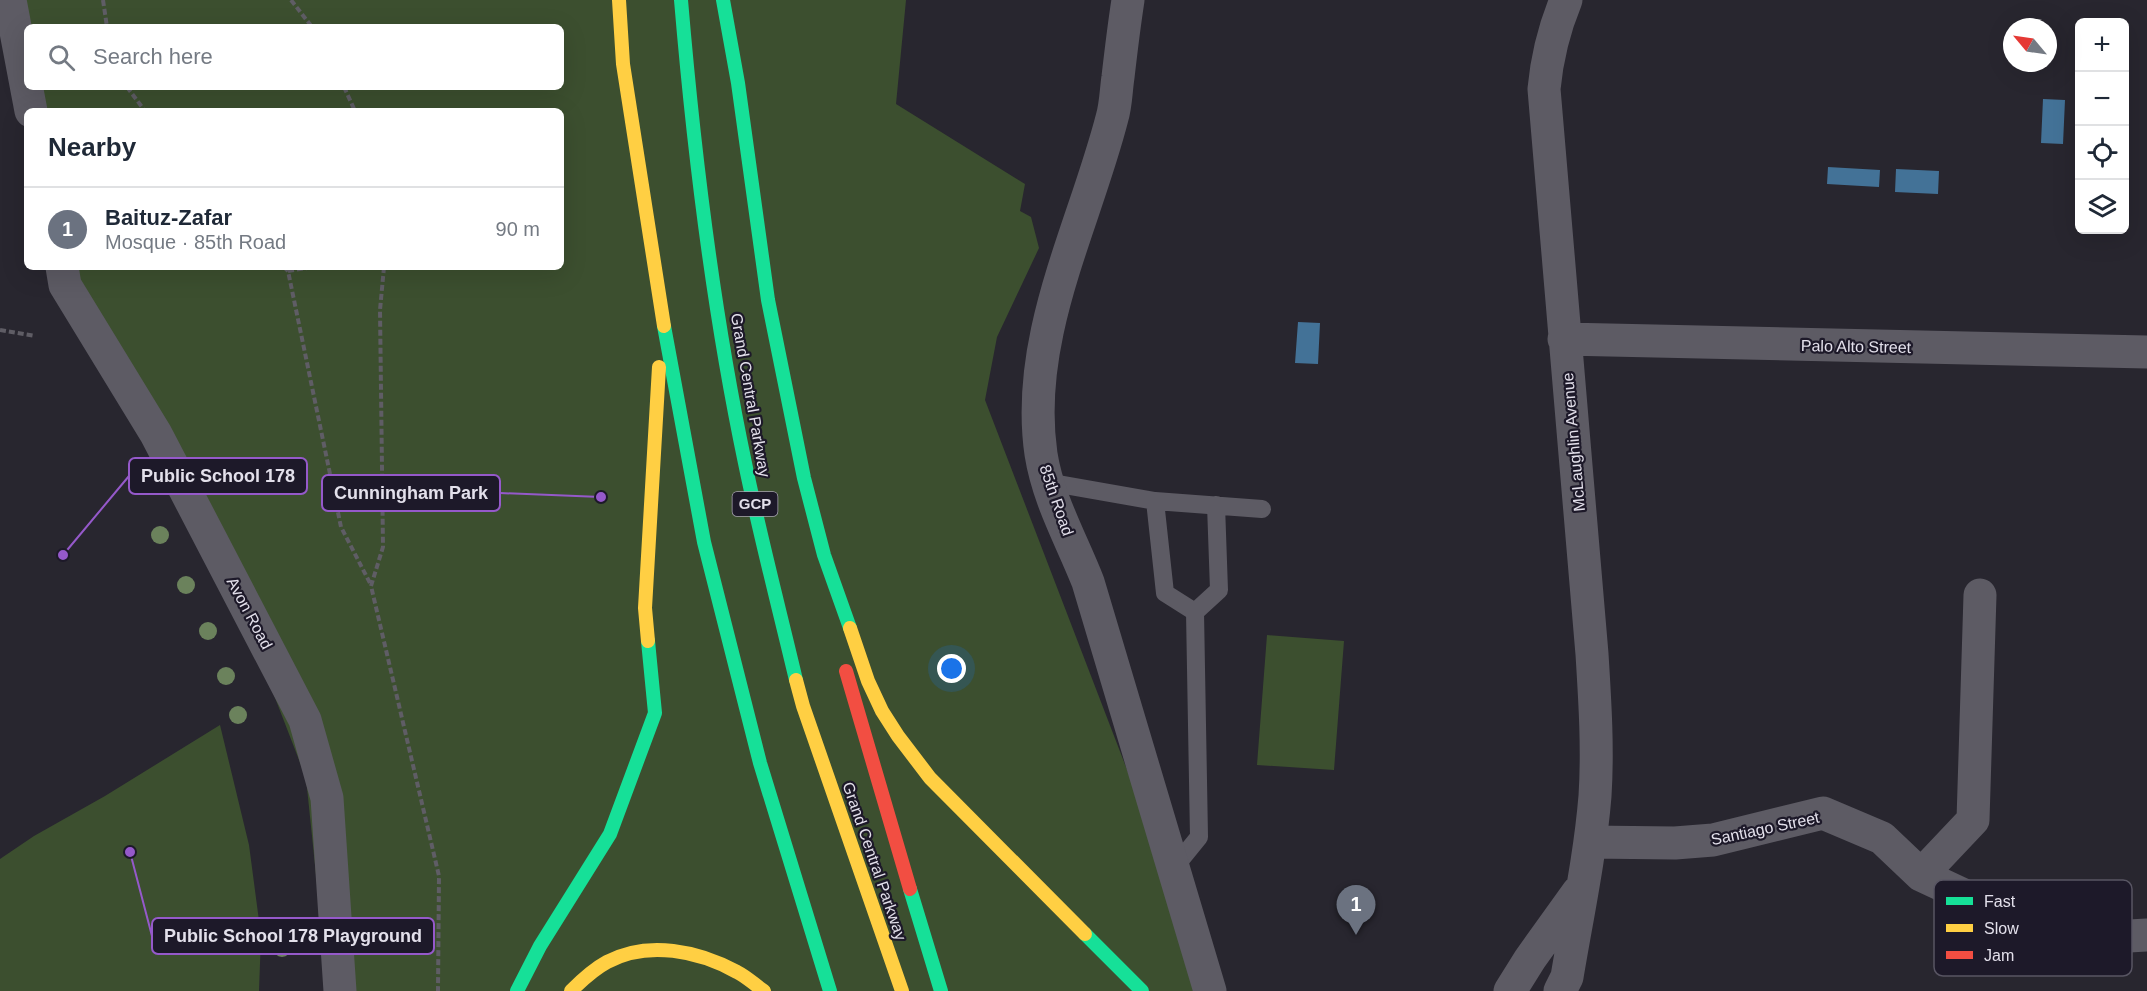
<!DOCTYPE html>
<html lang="en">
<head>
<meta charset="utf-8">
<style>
	:root { --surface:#fff; --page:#f2f2f3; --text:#1f2937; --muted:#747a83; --line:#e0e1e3; --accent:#ea580c }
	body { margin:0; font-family:Helvetica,sans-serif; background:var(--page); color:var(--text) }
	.controls { position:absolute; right:18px; top:18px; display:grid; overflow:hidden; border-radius:9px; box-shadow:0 6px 24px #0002 }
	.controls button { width:54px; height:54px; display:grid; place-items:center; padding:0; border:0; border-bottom:2px solid var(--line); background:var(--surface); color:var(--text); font:30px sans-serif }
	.compass { position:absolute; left:2003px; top:18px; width:54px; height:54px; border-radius:50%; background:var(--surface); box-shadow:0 6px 24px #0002; rotate:299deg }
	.you { position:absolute; left:952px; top:669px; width:21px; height:21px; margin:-15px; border:4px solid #fff; border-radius:50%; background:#1a73e8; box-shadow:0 0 0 9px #1a73e833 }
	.badge { display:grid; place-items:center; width:39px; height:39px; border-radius:50%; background:var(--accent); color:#fff; font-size:20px; font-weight:700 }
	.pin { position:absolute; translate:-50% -50px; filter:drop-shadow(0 2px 3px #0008) }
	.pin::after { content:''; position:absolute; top:32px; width:21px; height:18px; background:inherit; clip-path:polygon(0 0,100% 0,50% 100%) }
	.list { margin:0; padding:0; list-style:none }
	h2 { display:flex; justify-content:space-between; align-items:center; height:78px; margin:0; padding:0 24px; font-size:26px }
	h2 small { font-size:20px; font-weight:400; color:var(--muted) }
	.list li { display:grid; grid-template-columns:39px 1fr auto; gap:18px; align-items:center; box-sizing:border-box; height:84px; padding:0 24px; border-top:2px solid var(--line) }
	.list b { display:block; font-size:22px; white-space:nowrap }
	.list p { margin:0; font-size:20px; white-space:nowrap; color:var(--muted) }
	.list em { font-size:20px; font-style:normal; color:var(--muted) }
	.icon { flex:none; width:33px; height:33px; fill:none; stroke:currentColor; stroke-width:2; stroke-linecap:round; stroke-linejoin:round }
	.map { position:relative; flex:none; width:2147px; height:991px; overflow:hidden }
	.search { position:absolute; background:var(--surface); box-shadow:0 6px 24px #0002; left:24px; top:24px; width:540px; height:66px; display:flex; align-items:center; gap:15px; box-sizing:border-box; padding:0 21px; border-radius:9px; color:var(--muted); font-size:22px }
	.panel { position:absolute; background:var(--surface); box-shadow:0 6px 24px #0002; left:24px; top:108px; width:540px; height:162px; border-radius:9px }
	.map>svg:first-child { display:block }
	.green { fill:#3c4f2f }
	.water { fill:#437297 }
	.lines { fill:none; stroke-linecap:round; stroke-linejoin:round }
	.path { stroke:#5f5d65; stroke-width:4; stroke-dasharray:6 3; stroke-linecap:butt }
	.lane { stroke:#5d5b64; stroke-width:18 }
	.street { stroke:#5d5b64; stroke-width:33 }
	.fast { stroke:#16e098; stroke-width:14 }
	.slow { stroke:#ffcf43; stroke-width:14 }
	.jam { stroke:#f24e42; stroke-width:14 }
	.tree { fill:#6b825c }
	.labels { text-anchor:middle; stroke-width:4.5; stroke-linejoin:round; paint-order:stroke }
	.shield { fill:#1d1929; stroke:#a8a4b1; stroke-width:1.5 }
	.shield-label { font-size:15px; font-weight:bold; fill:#e3e0eb }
	.street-label { font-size:16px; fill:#e3e0eb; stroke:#1d1929 }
	.key { fill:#1d1929; stroke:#585563; stroke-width:1.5 }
	.key-label { font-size:16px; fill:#e3e0eb }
	.leader { fill:none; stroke:#9559ca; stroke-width:2 }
	.callout-dot { fill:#9559ca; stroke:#1d1929; stroke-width:2 }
	.callout { fill:#1d1929; stroke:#9559ca; stroke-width:2 }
	.callout-label { font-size:18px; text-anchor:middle; font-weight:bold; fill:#e3e0eb }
</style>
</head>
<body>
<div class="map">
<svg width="2147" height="991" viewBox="0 0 2147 991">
	<rect width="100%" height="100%" fill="#28262f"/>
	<path class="green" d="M 15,0 L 906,0 L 896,104 L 1025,184 L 1020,211 L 1031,217 L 1039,248 L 997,337 L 985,400 L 1212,991 L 328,991 L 306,778 L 233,589 L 57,267 L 561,267 L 561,111 L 33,111 L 29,87 L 561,87 L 561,27 L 27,27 Z
		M 1267,635 L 1344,641 L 1334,770 L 1257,765 Z
		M 220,725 L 249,845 L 261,936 L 259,991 L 0,991 L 0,859 L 34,836 L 105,796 Z"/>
	<path class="water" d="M 2043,99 L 2065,100 L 2063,144 L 2041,143 Z
		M 1828,167 L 1880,170 L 1879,187 L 1827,184 Z
		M 1896,169 L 1939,171 L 1938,194 L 1895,192 Z
		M 1298,322 L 1320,323 L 1318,364 L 1295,363 Z"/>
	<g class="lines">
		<path class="path" d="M 103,0 L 107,27
			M 291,0 L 312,27
			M 127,87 L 145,111
			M 344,87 L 355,111
			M 284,267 L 288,271 L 341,527 L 371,585
			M 384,267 L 380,310 L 383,547 L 371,586 L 439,876 L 438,991
			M 288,271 L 313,267
			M 0,330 L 35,336"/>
		<path class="lane" d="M 1047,482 L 1155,501 L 1262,509
			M 1155,501 L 1165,593 L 1195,612
			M 1173,869 L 1199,837 L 1195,612 L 1219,590 L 1216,505"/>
		<path class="street" d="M 10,0 L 31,111
			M 1128,0 C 1124,26 1121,51 1118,77 C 1116,90 1116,105 1112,118 C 1084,227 1024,337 1041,454 C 1048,499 1071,539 1088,582 L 1210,991
			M 62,267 L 65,285 L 156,434 L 305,720 L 327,798 L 340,991
			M 1564,339 L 2147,352
			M 1590,842 L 1675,843 L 1713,840 L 1823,813 L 1882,838 L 1921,875 L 2060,940 L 2147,935
			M 1921,875 L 1973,820 L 1980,595
			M 1510,991 L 1530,959 L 1578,892
			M 1560,991 L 1567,977 C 1577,917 1590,857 1595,796 C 1598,749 1595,702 1592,654 L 1544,89 C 1547,57 1554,29 1566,0"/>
		<path class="fast" d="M 681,0 C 694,155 713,311 745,463 C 760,536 779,608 796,680
			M 723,0 L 738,83 L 768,300 L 804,478 L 824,555 L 850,628
			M 664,326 L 704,542 L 760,763 L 830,991
			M 910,889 L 941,991
			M 1085,934 L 1142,991
			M 517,991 L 540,946 L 610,834 L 655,713 L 648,641"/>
		<path class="slow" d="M 619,0 L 623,64 L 664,326
			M 850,628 L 868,681 L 882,711 L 898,736 L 930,778 L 1085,934
			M 648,641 L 645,608 L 659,367
			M 796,680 L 803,706 L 902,991
			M 571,991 C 582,980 594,969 607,962 C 648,940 699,951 737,972 C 747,977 755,985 764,991"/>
		<path class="jam" d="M 846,671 L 910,889"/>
	</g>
	<g class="tree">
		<circle cx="160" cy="535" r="9"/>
		<circle cx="186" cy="585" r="9"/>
		<circle cx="208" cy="631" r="9"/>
		<circle cx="226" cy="676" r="9"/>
		<circle cx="238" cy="715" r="9"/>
		<circle cx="282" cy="948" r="9"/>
	</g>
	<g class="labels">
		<rect class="shield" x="732.5" y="492" width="45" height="24" rx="4.5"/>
		<g class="shield-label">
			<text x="755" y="509">GCP</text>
		</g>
		<g class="street-label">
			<text transform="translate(1856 346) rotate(1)" y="6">Palo Alto Street</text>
			<text transform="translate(751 395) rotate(80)" y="6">Grand Central Parkway</text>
			<text transform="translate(1573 442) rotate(-95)" y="6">McLaughlin Avenue</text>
			<text transform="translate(1057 500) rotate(71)" y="6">85th Road</text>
			<text transform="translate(250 613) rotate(62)" y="6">Avon Road</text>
			<text transform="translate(1765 828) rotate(-12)" y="6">Santiago Street</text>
			<text transform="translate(875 861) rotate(71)" y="6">Grand Central Parkway</text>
		</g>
	</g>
	<rect x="1934" y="880" width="198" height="96" rx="9" class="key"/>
	<rect x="1946" y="897" width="27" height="8" fill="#16e098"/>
	<rect x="1946" y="924" width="27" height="8" fill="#ffcf43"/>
	<rect x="1946" y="951" width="27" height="8" fill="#f24e42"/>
	<g class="key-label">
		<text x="1984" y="907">Fast</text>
		<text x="1984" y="934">Slow</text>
		<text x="1984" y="961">Jam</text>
	</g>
	<path class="leader" d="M63 555L129 476M601 497L500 493M130 852L152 936"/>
	<g class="callout-dot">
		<circle cx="63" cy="555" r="6"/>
		<circle cx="601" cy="497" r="6"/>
		<circle cx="130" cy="852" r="6"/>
	</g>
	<g class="callout">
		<rect x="129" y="458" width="178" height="36" rx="6"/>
		<rect x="322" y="475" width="178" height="36" rx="6"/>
		<rect x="152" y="918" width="282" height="36" rx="6"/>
	</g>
	<g class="callout-label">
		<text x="218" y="482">Public School 178</text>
		<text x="411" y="499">Cunningham Park</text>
		<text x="293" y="942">Public School 178 Playground</text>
	</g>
</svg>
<div class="controls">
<button>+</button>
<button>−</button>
<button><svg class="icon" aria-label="locate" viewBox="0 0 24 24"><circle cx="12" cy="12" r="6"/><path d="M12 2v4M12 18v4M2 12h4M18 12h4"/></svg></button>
<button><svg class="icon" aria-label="layers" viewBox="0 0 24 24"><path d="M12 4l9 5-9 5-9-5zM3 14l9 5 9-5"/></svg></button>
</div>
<svg class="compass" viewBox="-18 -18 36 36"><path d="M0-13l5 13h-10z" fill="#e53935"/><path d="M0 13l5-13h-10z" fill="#747a83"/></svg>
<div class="you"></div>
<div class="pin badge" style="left:1356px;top:935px;background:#6b7280">1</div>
<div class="search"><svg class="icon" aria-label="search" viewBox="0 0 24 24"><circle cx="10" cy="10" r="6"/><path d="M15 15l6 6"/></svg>Search here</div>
<section class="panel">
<h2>Nearby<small></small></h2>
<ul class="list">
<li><span class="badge" style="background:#6b7280">1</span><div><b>Baituz-Zafar</b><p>Mosque · 85th Road</p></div><em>90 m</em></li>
</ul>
</section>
</div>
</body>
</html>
